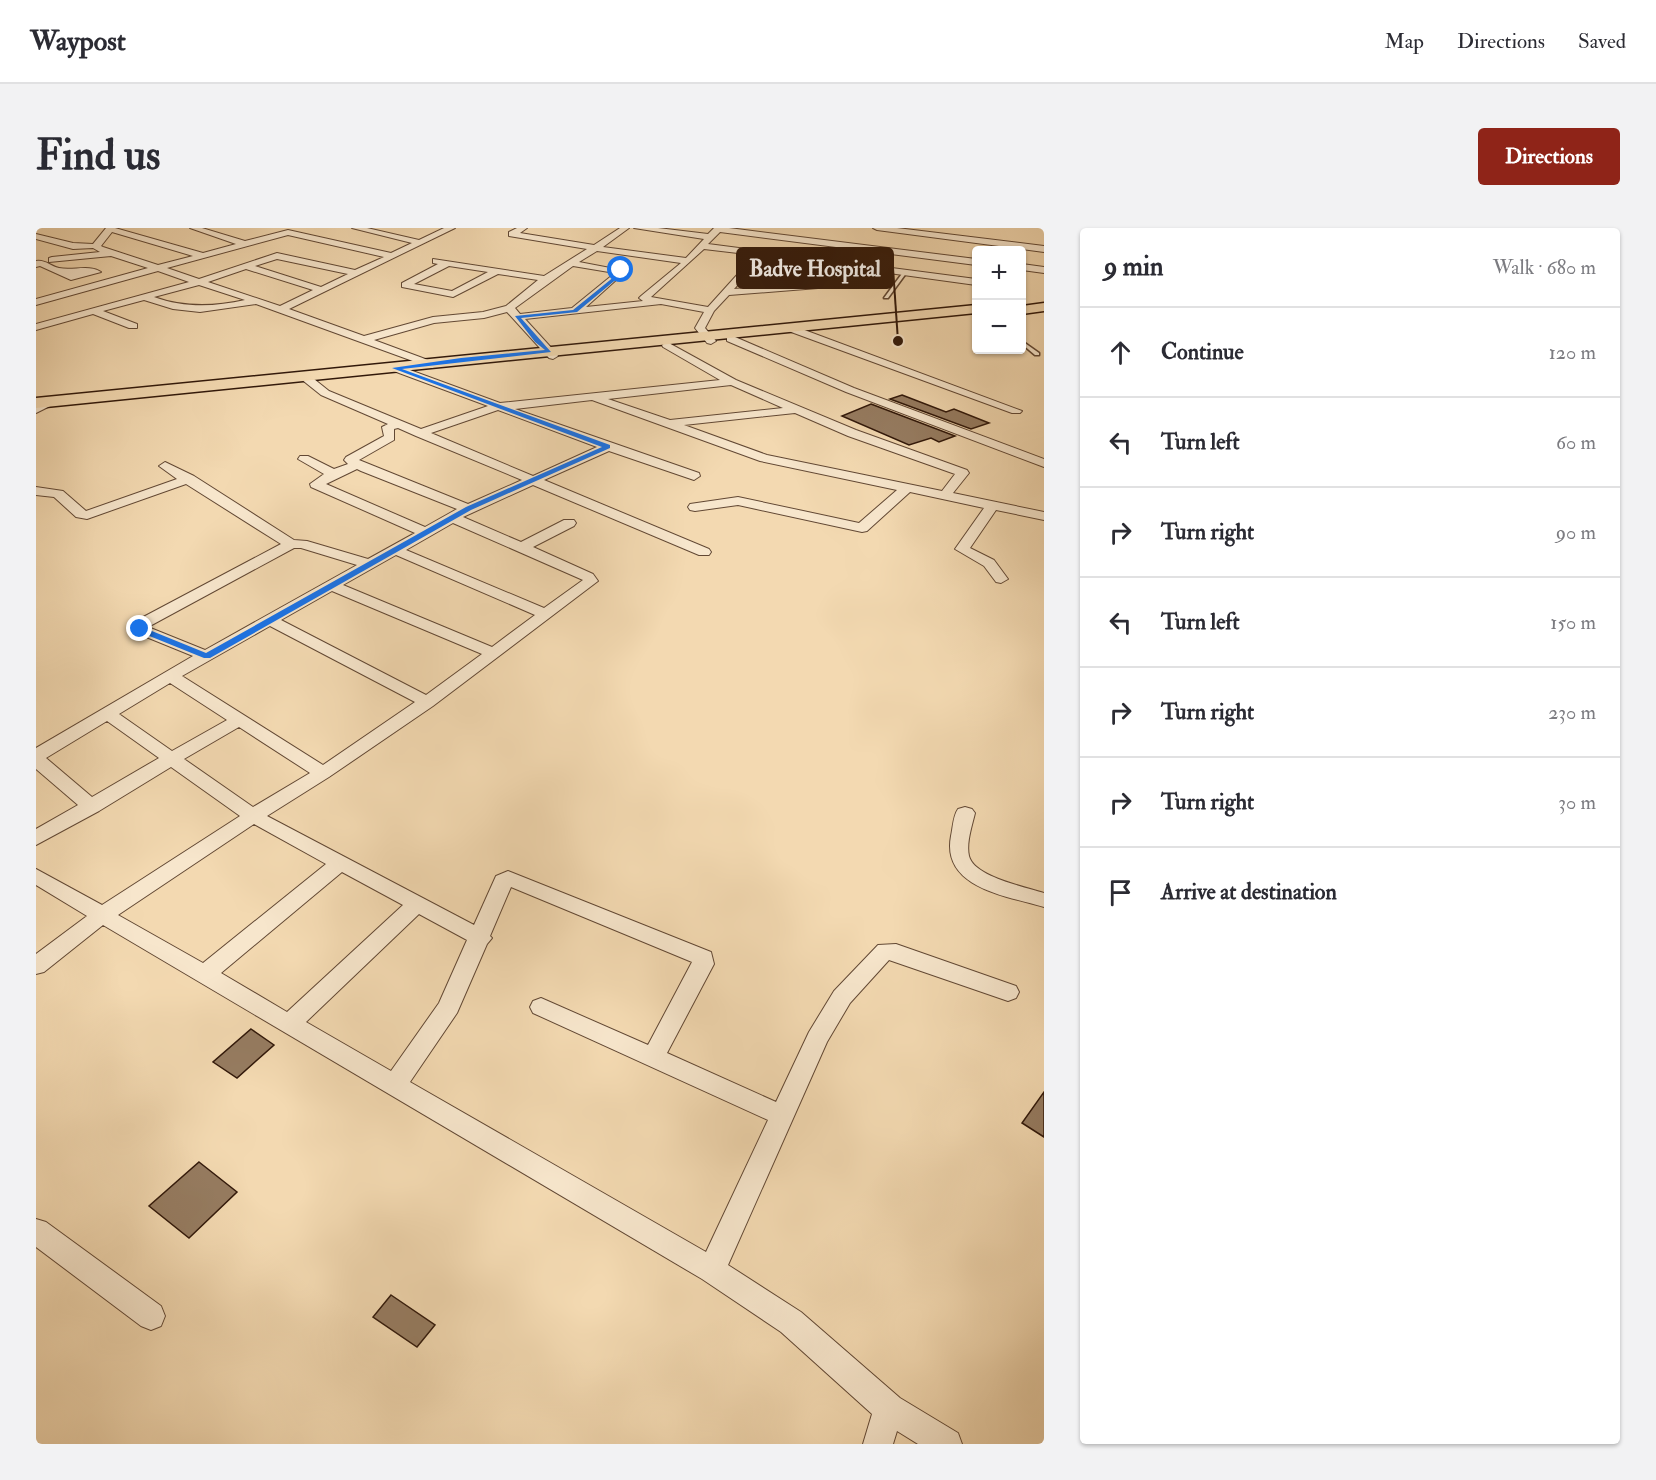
<!DOCTYPE html>
<html lang="en">
<head>
<meta charset="utf-8">
<style>
	:root { --surface:#fff; --page:#f2f2f3; --text:#2b2b33; --muted:#7c7c81; --line:#e1e1e2; --accent:#8f2418 }
	body { margin:0; font-family:"IM FELL Double Pica",serif; background:var(--page); color:var(--text) }
	.controls { position:absolute; right:18px; top:18px; display:grid; overflow:hidden; border-radius:6px; box-shadow:0 2px 4px #0004 }
	.controls button { width:54px; height:54px; display:grid; place-items:center; padding:0; border:0; border-bottom:2px solid var(--line); background:var(--surface); color:var(--text); font:30px sans-serif }
	.stop { position:absolute; width:18px; height:18px; margin:-14px; border:4px solid #1a73e8; border-radius:50%; background:#fff }
	.stop.end { background:#1a73e8; border-color:#fff; box-shadow:0 2px 6px #0008 }
	.list { margin:0; padding:0; list-style:none }
	h2 { display:flex; justify-content:space-between; align-items:center; height:78px; margin:0; padding:0 24px; font-size:26px }
	h2 small { font-size:20px; font-weight:400; color:var(--muted) }
	.list li { display:grid; grid-template-columns:39px 1fr auto; gap:18px; align-items:center; box-sizing:border-box; height:90px; padding:0 24px; border-top:2px solid var(--line) }
	.list b { display:block; font-size:22px; white-space:nowrap }
	.list em { font-size:20px; font-style:normal; color:var(--muted) }
	.icon { flex:none; width:33px; height:33px; fill:none; stroke:currentColor; stroke-width:2; stroke-linecap:round; stroke-linejoin:round }
	.map { position:relative; flex:none; width:1008px; height:1216px; overflow:hidden; border-radius:6px }
	header { display:flex; align-items:center; gap:36px; box-sizing:border-box; height:84px; padding:0 30px; background:var(--surface); border-bottom:2px solid var(--line) }
	header strong { font-size:28px }
	nav { display:flex; gap:33px; margin-inline-start:auto; font-size:21px }
	.intro { display:flex; align-items:center; justify-content:space-between; box-sizing:border-box; height:144px; padding:0 36px }
	h1 { margin:0; font-size:42px }
	.button { padding:15px 27px; border-radius:6px; background:var(--accent); color:#fff; font-size:21px; font-weight:700 }
	main { display:flex; gap:36px; padding:0 36px }
	aside { flex:1; background:var(--surface); border-radius:6px; box-shadow:0 2px 4px #0004 }
	.map>svg:first-child { display:block }
	.building { fill:#967c61; stroke:#31180a; stroke-width:1.5 }
	.lines { fill:none; stroke-linecap:round; stroke-linejoin:round }
	.lane-casing { stroke:#624834; stroke-width:3 }
	.street-casing { stroke:#624834; stroke-width:2 }
	.primary-casing { stroke:#31180a; stroke-width:3 }
	.lane { fill:#f7e6cc; fill-rule:evenodd }
	.street { fill:#f7e6cc; fill-rule:evenodd }
	.primary { fill:#f3d9b1; fill-rule:evenodd }
	.route { fill:#1a73e8 }
	.leader { fill:none; stroke:#31180a; stroke-width:2 }
	.callout-dot { fill:#31180a; stroke:#f7e6cc; stroke-width:2 }
	.callout { fill:#31180a; stroke:#31180a; stroke-width:2 }
	.callout-label { font-size:22px; text-anchor:middle; font-weight:bold; fill:#fff }
</style>
</head>
<body>
<header>
<strong>Waypost</strong>
<nav><a>Map</a><a>Directions</a><a>Saved</a></nav>
</header>
<div class="intro"><h1>Find us</h1><a class="button">Directions</a></div>
<main>
<div class="map">
<svg width="1008" height="1216" viewBox="0 0 1008 1216">
	<rect width="100%" height="100%" fill="#f3d9b1"/>
	<filter id="stains"><feTurbulence type="fractalNoise" baseFrequency=".00333" numOctaves="4"/><feColorMatrix values="0 0 0 0 .2 0 0 0 0 .09 0 0 0 0 .02 0 0 0 .5 -.17"/></filter>
	<radialGradient id="worn" r=".72"><stop offset=".6" stop-color="#630" stop-opacity="0"/><stop offset="1" stop-color="#630" stop-opacity=".3"/></radialGradient>
	<path class="building" d="M 866,167 L 910,184 L 918,181 L 953,195 L 935,201 L 854,171 Z
		M 835,176 L 919,208 L 903,214 L 895,210 L 873,217 L 806,188 Z
		M 215,801 L 238,817 L 201,850 L 177,834 Z
		M 1008,864 L 1008,909 L 986,895 Z
		M 163,934 L 201,964 L 153,1010 L 113,978 Z
		M 355,1067 L 399,1097 L 381,1119 L 337,1089 Z"/>
	<g class="lines">
		<g class="lane-casing">
			<path id="lane" d="M 868,43 L 871,44 L 852,70 L 848,70 Z
				M 986,113 L 1003,125 L 1003,127 L 999,127 L 986,116 Z"/>
		</g>
		<g class="street-casing">
			<path id="street" d="M 70,0 L 79,0 L 167,25 L 200,16 L 154,0 L 166,0 L 209,13 L 252,2 L 355,25 L 376,15 L 316,0 L 331,0 L 383,12 L 408,0 L 419,0 L 253,81 L 328,108 L 397,89 L 447,84 L 470,78 L 502,52 L 462,46 L 417,69 L 366,59 L 366,55 L 402,36 L 397,35 L 397,31 L 508,48 L 551,21 L 473,8 L 473,4 L 481,0 L 491,0 L 484,5 L 558,17 L 584,0 L 593,0 L 567,19 L 650,30 L 668,11 L 598,0 L 622,0 L 672,6 L 678,0 L 693,0 L 940,31 L 940,37 L 684,4 L 672,16 L 940,51 L 940,57 L 802,38 L 782,60 L 693,67 L 678,83 L 669,100 L 680,113 L 675,116 L 671,115 L 659,100 L 668,84 L 625,76 L 489,91 L 521,126 L 522,128 L 517,131 L 513,130 L 471,84 L 448,90 L 398,95 L 338,112 L 400,135 L 401,137 L 396,140 L 220,76 L 164,84 L 137,81 L 108,72 L 67,83 L 101,96 L 101,100 L 93,100 L 57,86 L 0,102 L 0,96 L 153,54 L 122,43 L 0,77 L 0,71 L 112,40 L 75,28 L 13,34 L 13,30 L 16,29 L 64,24 L 57,20 L 37,21 L 0,11 L 0,6 L 37,15 L 57,16 ZM 76,4 L 157,28 L 122,37 L 67,19 L 65,18 ZM 252,7 L 348,29 L 319,42 L 241,25 L 163,51 L 131,40 ZM 668,21 L 719,27 L 672,79 L 615,69 ZM 561,23 L 645,35 L 605,68 L 603,70 L 607,73 L 550,79 L 590,43 L 543,34 ZM 727,28 L 793,37 L 776,55 L 698,61 ZM 241,31 L 312,46 L 285,59 L 219,38 ZM 413,38 L 452,44 L 416,63 L 378,56 ZM 537,38 L 579,45 L 536,80 L 484,86 L 479,80 ZM 210,41 L 277,62 L 244,78 L 172,54 ZM 163,57 L 209,72 C 178,79 148,80 118,69 Z
				M 837,0 L 861,0 L 1008,18 L 1008,24 L 841,2 Z
				M 0,33 C 9,31 14,38 23,40 C 37,43 53,36 65,44 L 35,52 L 4,38 L 0,39 Z
				M 986,36 L 1008,39 L 1008,45 L 986,42 Z
				M 747,97 L 755,97 L 986,183 L 984,185 L 976,185 L 747,101 Z
				M 691,109 L 699,109 L 818,160 L 1008,231 L 1008,239 L 810,164 L 691,113 Z
				M 631,114 L 700,152 L 820,202 L 931,242 L 933,245 L 917,265 L 1008,284 L 1008,292 L 960,282 L 934,320 L 958,332 L 972,351 L 965,355 L 960,354 L 948,338 L 919,321 L 948,280 L 874,264 L 831,303 L 826,304 L 702,277 L 659,283 L 654,282 L 652,279 L 654,276 L 702,269 L 823,295 L 861,262 L 724,233 L 556,172 L 479,181 L 663,245 L 664,248 L 658,252 L 573,223 L 508,252 L 673,321 L 675,324 L 673,327 L 663,327 L 497,257 L 427,289 L 485,314 L 528,292 L 538,292 L 540,295 L 538,298 L 497,319 L 557,346 L 562,353 L 397,478 L 293,549 L 231,588 L 438,697 L 460,648 L 472,643 L 675,724 L 678,736 L 631,825 L 740,874 L 773,804 L 798,763 L 842,717 L 860,716 L 980,758 L 983,764 L 980,770 L 972,773 L 853,732 L 814,775 L 791,814 L 692,1037 L 765,1084 L 864,1170 L 922,1205 L 926,1216 L 882,1216 L 861,1203 L 857,1216 L 827,1216 L 836,1186 L 745,1104 L 666,1051 L 67,697 L 8,744 L 0,746 L 0,726 L 51,688 L 0,657 L 0,641 L 66,677 L 204,588 L 135,539 L 63,583 L 0,617 L 0,601 L 42,577 L 0,541 L 0,520 L 157,428 L 98,404 L 94,398 L 96,395 L 245,316 L 150,256 L 51,291 L 40,289 L 18,269 L 0,267 L 0,259 L 27,263 L 50,283 L 141,251 L 123,238 L 129,234 L 158,248 L 258,312 L 271,313 L 332,331 L 379,305 L 275,259 L 274,256 L 288,246 L 262,231 L 264,228 L 272,228 L 298,241 L 312,236 L 308,232 L 310,229 L 348,208 L 346,199 L 352,196 L 285,167 L 265,151 L 265,147 L 273,147 L 293,163 L 385,201 L 452,178 L 355,142 L 355,138 L 363,138 L 464,175 L 684,152 L 627,119 L 626,117 ZM 695,157 L 747,180 L 634,192 L 572,171 ZM 462,182 L 561,219 L 497,248 L 395,205 ZM 759,185 L 812,208 L 919,246 L 906,263 L 731,227 L 648,197 ZM 362,200 L 380,208 L 486,252 L 432,276 L 323,232 L 358,212 L 358,201 ZM 321,241 L 325,243 L 421,281 L 389,299 L 290,256 ZM 417,295 L 547,352 L 508,380 L 370,322 ZM 258,320 L 265,320 L 321,337 L 169,422 L 112,399 ZM 360,327 L 499,387 L 456,419 L 307,357 ZM 296,363 L 446,426 L 390,467 L 245,392 ZM 234,398 L 379,474 L 287,537 L 146,448 ZM 134,455 L 191,492 L 136,523 L 83,486 ZM 71,493 L 123,530 L 56,569 L 10,530 ZM 203,499 L 274,545 L 217,579 L 148,531 ZM 218,596 L 290,636 L 167,735 L 82,687 ZM 306,644 L 367,677 L 251,784 L 185,745 ZM 475,659 L 656,734 L 612,817 L 505,770 L 497,773 L 494,779 L 497,785 L 732,892 L 670,1024 L 374,854 L 421,785 L 451,716 L 456,710 L 454,708 ZM 383,686 L 431,712 L 403,775 L 355,843 L 270,794 Z
				M 14,171 L 18,172 L 18,176 L 0,185 L 0,177 Z
				M 929,579 L 936,581 L 939,585 C 936,598 930,615 933,628 C 938,649 990,659 1008,665 L 1008,679 C 971,668 905,660 915,608 C 917,599 917,588 922,581 Z
				M 0,991 L 10,994 L 125,1078 L 129,1088 L 125,1098 L 115,1102 L 105,1098 L 0,1019 Z"/>
		</g>
		<g class="primary-casing">
			<path id="primary" d="M 1008,75 L 1008,83 L 986,86 L 986,78 Z
				M 940,77 L 940,85 L 0,180 L 0,170 Z"/>
		</g>
		<use href="#lane" class="lane"/>
		<use href="#street" class="street"/>
		<use href="#primary" class="primary"/>
	</g>
	<path class="route" d="M 583,41 L 589,44 L 541,84 L 485,90 L 515,124 L 366,141 L 574,217 L 574,220 L 435,282 L 174,430 L 168,430 L 101,403 L 101,399 L 106,399 L 170,425 L 430,279 L 566,219 L 356,140 L 425,130 L 509,122 L 499,114 L 479,88 L 537,82 L 584,44 Z"/>
	<path class="leader" d="M862 113L857 40"/>
	<circle class="callout-dot" cx="862" cy="113" r="6"/>
	<rect class="callout" x="701" y="20" width="156" height="40" rx="6"/>
	<g class="callout-label">
		<text x="779" y="48">Badve Hospital</text>
	</g>
	<rect width="100%" height="100%" filter="url(#stains)"/>
	<rect width="100%" height="100%" fill="url(#worn)"/>
</svg>
<div class="controls">
<button>+</button>
<button>−</button>
</div>
<div class="stop" style="left:585px;top:42px"></div>
<div class="stop end" style="left:104px;top:401px"></div>
</div>
<aside>
<h2>9 min<small>Walk · 680 m</small></h2>
<ul class="list">
<li><svg class="icon" aria-label="ahead" viewBox="0 0 24 24"><path d="M12 20V5M6 11l6-6 6 6"/></svg><div><b>Continue</b></div><em>120 m</em></li>
<li><svg class="icon" aria-label="left" viewBox="0 0 24 24"><path d="M17 20v-9H6M10 6l-5 5 5 5"/></svg><div><b>Turn left</b></div><em>60 m</em></li>
<li><svg class="icon" aria-label="right" viewBox="0 0 24 24"><path d="M7 20v-9h11M14 6l5 5-5 5"/></svg><div><b>Turn right</b></div><em>90 m</em></li>
<li><svg class="icon" aria-label="left" viewBox="0 0 24 24"><path d="M17 20v-9H6M10 6l-5 5 5 5"/></svg><div><b>Turn left</b></div><em>150 m</em></li>
<li><svg class="icon" aria-label="right" viewBox="0 0 24 24"><path d="M7 20v-9h11M14 6l5 5-5 5"/></svg><div><b>Turn right</b></div><em>230 m</em></li>
<li><svg class="icon" aria-label="right" viewBox="0 0 24 24"><path d="M7 20v-9h11M14 6l5 5-5 5"/></svg><div><b>Turn right</b></div><em>30 m</em></li>
<li><svg class="icon" aria-label="arrive" viewBox="0 0 24 24"><path d="M6 21V4h12l-3 4 3 4H6"/></svg><div><b>Arrive at destination</b></div></li>
</ul>
</aside>
</main>
</body>
</html>
